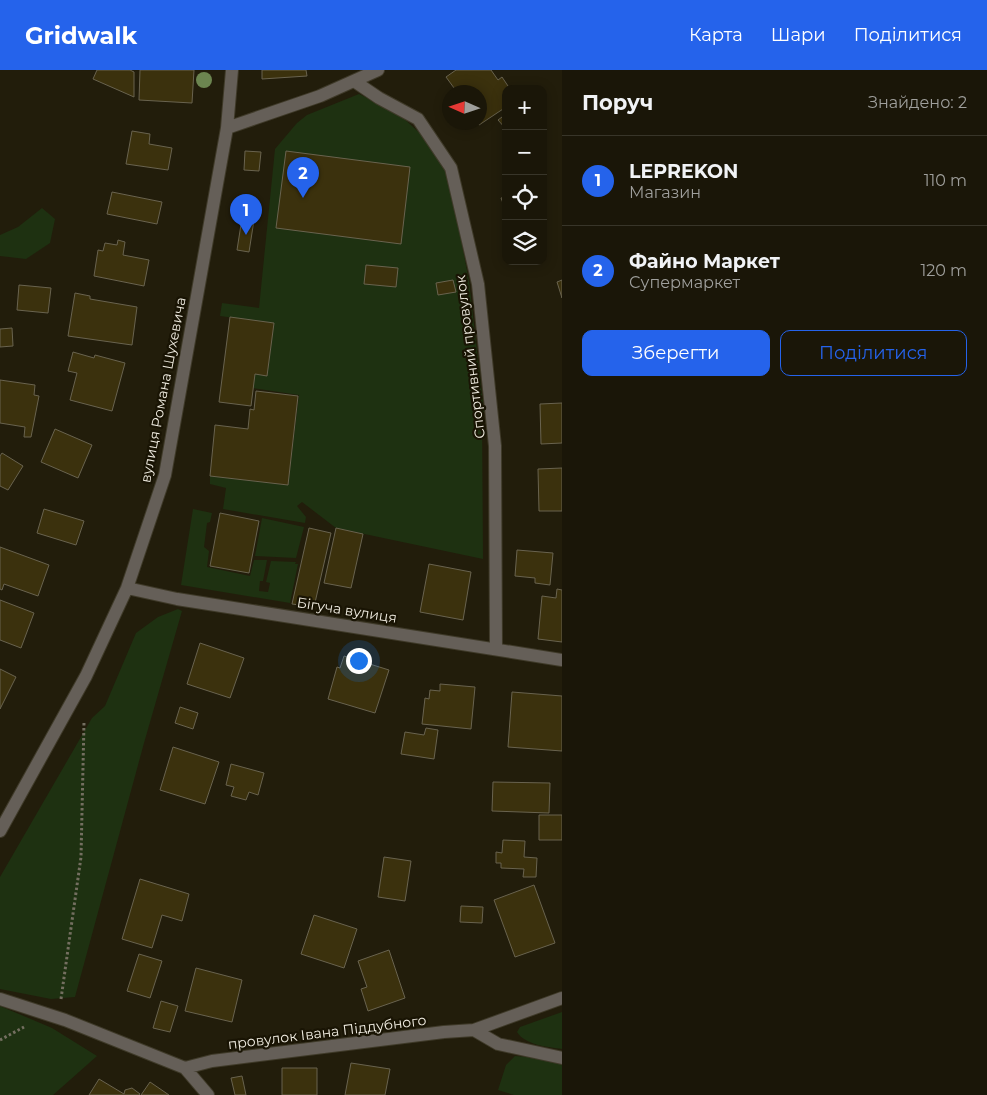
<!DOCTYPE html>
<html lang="uk">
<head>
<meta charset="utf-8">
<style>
	:root { --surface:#1a1608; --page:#231f12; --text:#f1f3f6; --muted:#9f9f9c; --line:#383529; --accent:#2563eb }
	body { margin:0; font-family:Montserrat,sans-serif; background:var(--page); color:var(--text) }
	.controls { position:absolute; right:15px; top:15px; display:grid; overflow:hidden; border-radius:10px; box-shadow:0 2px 12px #0003 }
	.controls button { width:45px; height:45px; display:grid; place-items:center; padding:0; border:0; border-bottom:1px solid var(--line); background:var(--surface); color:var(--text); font:25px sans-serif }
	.compass { position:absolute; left:442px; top:15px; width:45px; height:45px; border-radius:50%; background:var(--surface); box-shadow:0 2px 12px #0003; rotate:273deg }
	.you { position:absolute; left:358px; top:590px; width:18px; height:18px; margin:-12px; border:4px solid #fff; border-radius:50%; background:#1a73e8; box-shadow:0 0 0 8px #1a73e833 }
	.badge { display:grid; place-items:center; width:32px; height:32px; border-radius:50%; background:var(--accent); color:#fff; font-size:16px; font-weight:700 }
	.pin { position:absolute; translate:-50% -41px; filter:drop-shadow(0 1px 2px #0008) }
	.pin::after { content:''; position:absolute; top:26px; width:18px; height:15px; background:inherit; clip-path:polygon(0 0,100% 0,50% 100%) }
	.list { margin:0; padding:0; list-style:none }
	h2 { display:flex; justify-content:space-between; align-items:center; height:65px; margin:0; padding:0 20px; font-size:21px }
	h2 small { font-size:16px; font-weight:400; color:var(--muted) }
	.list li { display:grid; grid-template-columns:32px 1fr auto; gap:15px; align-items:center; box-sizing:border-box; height:90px; padding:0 20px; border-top:1px solid var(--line) }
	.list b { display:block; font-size:19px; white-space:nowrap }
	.list p { margin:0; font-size:16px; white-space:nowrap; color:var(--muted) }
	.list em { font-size:16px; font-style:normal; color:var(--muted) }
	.actions { display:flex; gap:10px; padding:15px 20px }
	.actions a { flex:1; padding:11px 0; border:1px solid var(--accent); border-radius:10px; text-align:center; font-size:18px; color:var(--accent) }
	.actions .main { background:var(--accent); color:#fff }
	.icon { flex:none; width:28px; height:28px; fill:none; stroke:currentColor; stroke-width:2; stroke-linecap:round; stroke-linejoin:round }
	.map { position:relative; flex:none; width:562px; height:1025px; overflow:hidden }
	header { display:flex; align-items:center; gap:30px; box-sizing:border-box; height:70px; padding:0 25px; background:var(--accent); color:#fff }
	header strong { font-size:24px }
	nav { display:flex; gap:28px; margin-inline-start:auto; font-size:18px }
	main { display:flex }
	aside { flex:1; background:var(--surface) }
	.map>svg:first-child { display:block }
	.green { fill:#1e3111 }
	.building { fill:#3b310d; stroke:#69634f }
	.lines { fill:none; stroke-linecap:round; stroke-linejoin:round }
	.street-casing { stroke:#3f3a29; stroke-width:14 }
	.path { stroke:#746f60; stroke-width:3; stroke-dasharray:2.5 2.5; stroke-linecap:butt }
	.street { stroke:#655f58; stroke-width:12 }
	.tree { fill:#6c8550 }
	.labels { text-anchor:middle; stroke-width:4.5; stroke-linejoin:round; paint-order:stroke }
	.street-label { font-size:14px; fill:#f0ece1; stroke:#191404 }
</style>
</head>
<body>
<header>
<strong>Gridwalk</strong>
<nav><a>Карта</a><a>Шари</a><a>Поділитися</a></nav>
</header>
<main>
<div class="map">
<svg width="562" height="1025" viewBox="0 0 562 1025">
	<rect width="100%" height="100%" fill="#221d0b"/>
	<path class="green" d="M 359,24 L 398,43 L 426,69 L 448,102 L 469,211 L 484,342 L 482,342 L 483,489 L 336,458 L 302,432 L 297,436 L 306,447 L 305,453 L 223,439 L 226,418 L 210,414 L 210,406 L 288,415 L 299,325 L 253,318 L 255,304 L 267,306 L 274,253 L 220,246 L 222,233 L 259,238 L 275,79 L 297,53 L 307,45 Z
		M 42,138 L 55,149 L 50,173 L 26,189 L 0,186 L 0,165 L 18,157 Z
		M 193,439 L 212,443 L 210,452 L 207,453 L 204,477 L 209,481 L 207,497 L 250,506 L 254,490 L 267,490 L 263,511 L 260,511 L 259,521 L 268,522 L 270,513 L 266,512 L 271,491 L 296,492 L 295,494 L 298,494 L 290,533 L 181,515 Z
		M 262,448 L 304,457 L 296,488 L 255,486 Z
		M 178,539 L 182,541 L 144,673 L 75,927 L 51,929 L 0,919 L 0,807 L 92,648 L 105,636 L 136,563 L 158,547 Z
		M 0,936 L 52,958 L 97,986 L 53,1025 L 0,1025 Z
		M 562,942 L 562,979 C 548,977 525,975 517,962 L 520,957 Z
		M 515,986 L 562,990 L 562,1025 L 514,1025 L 498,1020 L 506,995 Z"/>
	<path class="building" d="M 97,0 L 130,0 L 134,2 L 134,27 L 93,9 Z
		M 140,0 L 194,0 L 192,33 L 139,30 Z
		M 262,0 L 306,0 L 307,6 L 262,9 Z
		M 456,0 L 491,0 L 498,10 L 502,7 L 510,19 L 506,19 L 506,37 L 479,55 L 478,52 L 480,52 L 480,22 L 457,22 L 446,7 Z
		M 506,44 L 506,59 L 498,50 Z
		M 132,61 L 150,64 L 149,74 L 172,78 L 168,100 L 126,94 Z
		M 245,81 L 261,82 L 259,101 L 244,100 Z
		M 286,81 L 410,97 L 401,174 L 276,158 Z
		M 112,122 L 162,132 L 157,154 L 107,144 Z
		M 506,127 L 506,141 L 501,128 Z
		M 242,148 L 254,150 L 249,182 L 237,180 Z
		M 118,170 L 125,172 L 123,185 L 149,190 L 144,216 L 94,206 L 98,180 L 103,181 L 105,173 L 117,175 Z
		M 366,195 L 398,198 L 396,217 L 364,214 Z
		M 453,210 L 456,222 L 438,225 L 436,213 Z
		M 562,210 L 562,228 L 557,212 Z
		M 19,215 L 51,218 L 48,243 L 17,240 Z
		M 75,223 L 90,226 L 90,229 L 137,237 L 132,275 L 68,266 Z
		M 230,247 L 274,253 L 267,306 L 255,304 L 251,336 L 219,332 Z
		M 12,258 L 13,276 L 0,277 L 0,259 Z
		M 73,282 L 94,288 L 95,285 L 125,293 L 112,341 L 70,330 L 77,303 L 68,301 Z
		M 0,310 L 35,315 L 34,325 L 39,326 L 31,367 L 24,367 L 25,357 L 0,353 Z
		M 256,321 L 298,326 L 288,415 L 210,406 L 215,355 L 248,359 L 250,339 L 254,340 Z
		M 562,333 L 562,373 L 541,374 L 540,334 Z
		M 55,359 L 92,375 L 78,408 L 41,392 Z
		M 2,383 L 23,396 L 8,420 L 0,416 L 0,386 Z
		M 562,398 L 562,441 L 539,441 L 538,399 Z
		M 44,439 L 84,451 L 76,475 L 37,463 Z
		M 220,443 L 259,451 L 249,503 L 210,496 Z
		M 309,458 L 331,463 L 314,537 L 292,534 Z
		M 336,458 L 363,464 L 351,518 L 324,513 Z
		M 0,477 L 49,495 L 38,526 L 4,514 L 2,520 L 0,519 Z
		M 517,480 L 553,483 L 550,515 L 535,513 L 535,508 L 515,506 Z
		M 429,494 L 471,502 L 463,550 L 420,542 Z
		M 557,519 L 562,520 L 562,572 L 538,569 L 542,526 L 556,528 Z
		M 0,530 L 34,543 L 21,578 L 0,570 Z
		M 200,573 L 244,588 L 230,628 L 187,614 Z
		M 344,586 L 389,600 L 375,643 L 328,629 L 337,597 L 340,598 Z
		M 0,599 L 16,607 L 0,639 Z
		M 440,614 L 475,617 L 471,659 L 422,654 L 425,628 L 429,629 L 430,620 L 440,621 Z
		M 512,622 L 562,626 L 562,681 L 508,677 Z
		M 180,637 L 198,643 L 193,659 L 175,653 Z
		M 426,658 L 438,660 L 434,689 L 401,684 L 405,662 L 424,665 Z
		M 173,677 L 219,692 L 205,734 L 160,720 Z
		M 231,694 L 264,703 L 258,725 L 249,722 L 246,730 L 231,726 L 234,717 L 226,715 Z
		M 493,712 L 550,713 L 549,743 L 492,741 Z
		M 539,745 L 562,745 L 562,770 L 539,770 Z
		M 503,770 L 525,771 L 524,787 L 537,788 L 536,807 L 523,807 L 524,799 L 501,798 L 501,793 L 496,793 L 496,782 L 502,783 Z
		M 384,787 L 411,791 L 405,831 L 378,827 Z
		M 140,809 L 189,824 L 182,851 L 162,845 L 152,878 L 122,869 Z
		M 534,815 L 555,873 L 515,887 L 494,830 Z
		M 461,836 L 483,837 L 482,853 L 460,852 Z
		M 314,845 L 357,859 L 344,898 L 301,884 Z
		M 389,880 L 405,928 L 368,941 L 361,919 L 367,917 L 358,891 Z
		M 139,884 L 162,891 L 150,928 L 127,921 Z
		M 196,898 L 242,910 L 232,952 L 185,941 Z
		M 161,931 L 178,936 L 170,962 L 153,958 Z
		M 351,993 L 390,999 L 385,1025 L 345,1025 Z
		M 282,998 L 317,998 L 317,1025 L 282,1025 Z
		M 242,1006 L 246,1025 L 235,1025 L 231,1008 Z
		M 99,1009 L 124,1024 L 125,1020 L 132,1018 L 140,1024 L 139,1025 L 89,1025 Z
		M 150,1012 L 169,1025 L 141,1025 Z"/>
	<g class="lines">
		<g class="street-casing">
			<path id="street" d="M 354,11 L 379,28 L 418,49 L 451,98 L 478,214 L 495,376 L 496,579
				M 227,58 L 320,26 L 378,0
				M 127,518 L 177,529 L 562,590
				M 0,761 L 86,606 L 127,518 L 165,405 L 227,58 L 232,0
				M 0,929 L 65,950 L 185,998 L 208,1025
				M 474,960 L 498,974 L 562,988
				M 185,998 L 212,991 L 444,962 L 474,960 L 562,928"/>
		</g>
		<path class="path" d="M 61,929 L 81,787 L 84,652
			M 0,970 L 24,957"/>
		<use href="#street" class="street"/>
	</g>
	<circle class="tree" cx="204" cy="10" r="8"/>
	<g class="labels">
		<g class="street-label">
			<text transform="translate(470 287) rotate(-97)" y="5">Спортивний провулок</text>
			<text transform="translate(163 320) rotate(-79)" y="5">вулиця Романа Шухевича</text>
			<text transform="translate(347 540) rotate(9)" y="5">Бігуча вулиця</text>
			<text transform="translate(327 962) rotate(-7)" y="5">провулок Івана Піддубного</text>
		</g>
	</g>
</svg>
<div class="controls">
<button>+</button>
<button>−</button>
<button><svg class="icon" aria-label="locate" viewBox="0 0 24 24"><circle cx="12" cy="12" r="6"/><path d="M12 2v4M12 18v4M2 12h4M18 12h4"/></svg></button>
<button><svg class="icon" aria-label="layers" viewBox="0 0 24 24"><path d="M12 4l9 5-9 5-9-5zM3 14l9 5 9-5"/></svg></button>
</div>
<svg class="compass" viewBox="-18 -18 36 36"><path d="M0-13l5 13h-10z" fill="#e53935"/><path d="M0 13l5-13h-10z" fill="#9f9f9c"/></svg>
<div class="you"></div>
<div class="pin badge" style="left:246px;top:165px">1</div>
<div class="pin badge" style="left:303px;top:128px">2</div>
</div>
<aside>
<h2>Поруч<small>Знайдено: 2</small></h2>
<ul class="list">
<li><span class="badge">1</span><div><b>LEPREKON</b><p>Магазин</p></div><em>110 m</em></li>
<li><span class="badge">2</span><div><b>Файно Маркет</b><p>Супермаркет</p></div><em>120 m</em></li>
</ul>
<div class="actions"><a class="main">Зберегти</a><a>Поділитися</a></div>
</aside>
</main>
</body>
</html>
